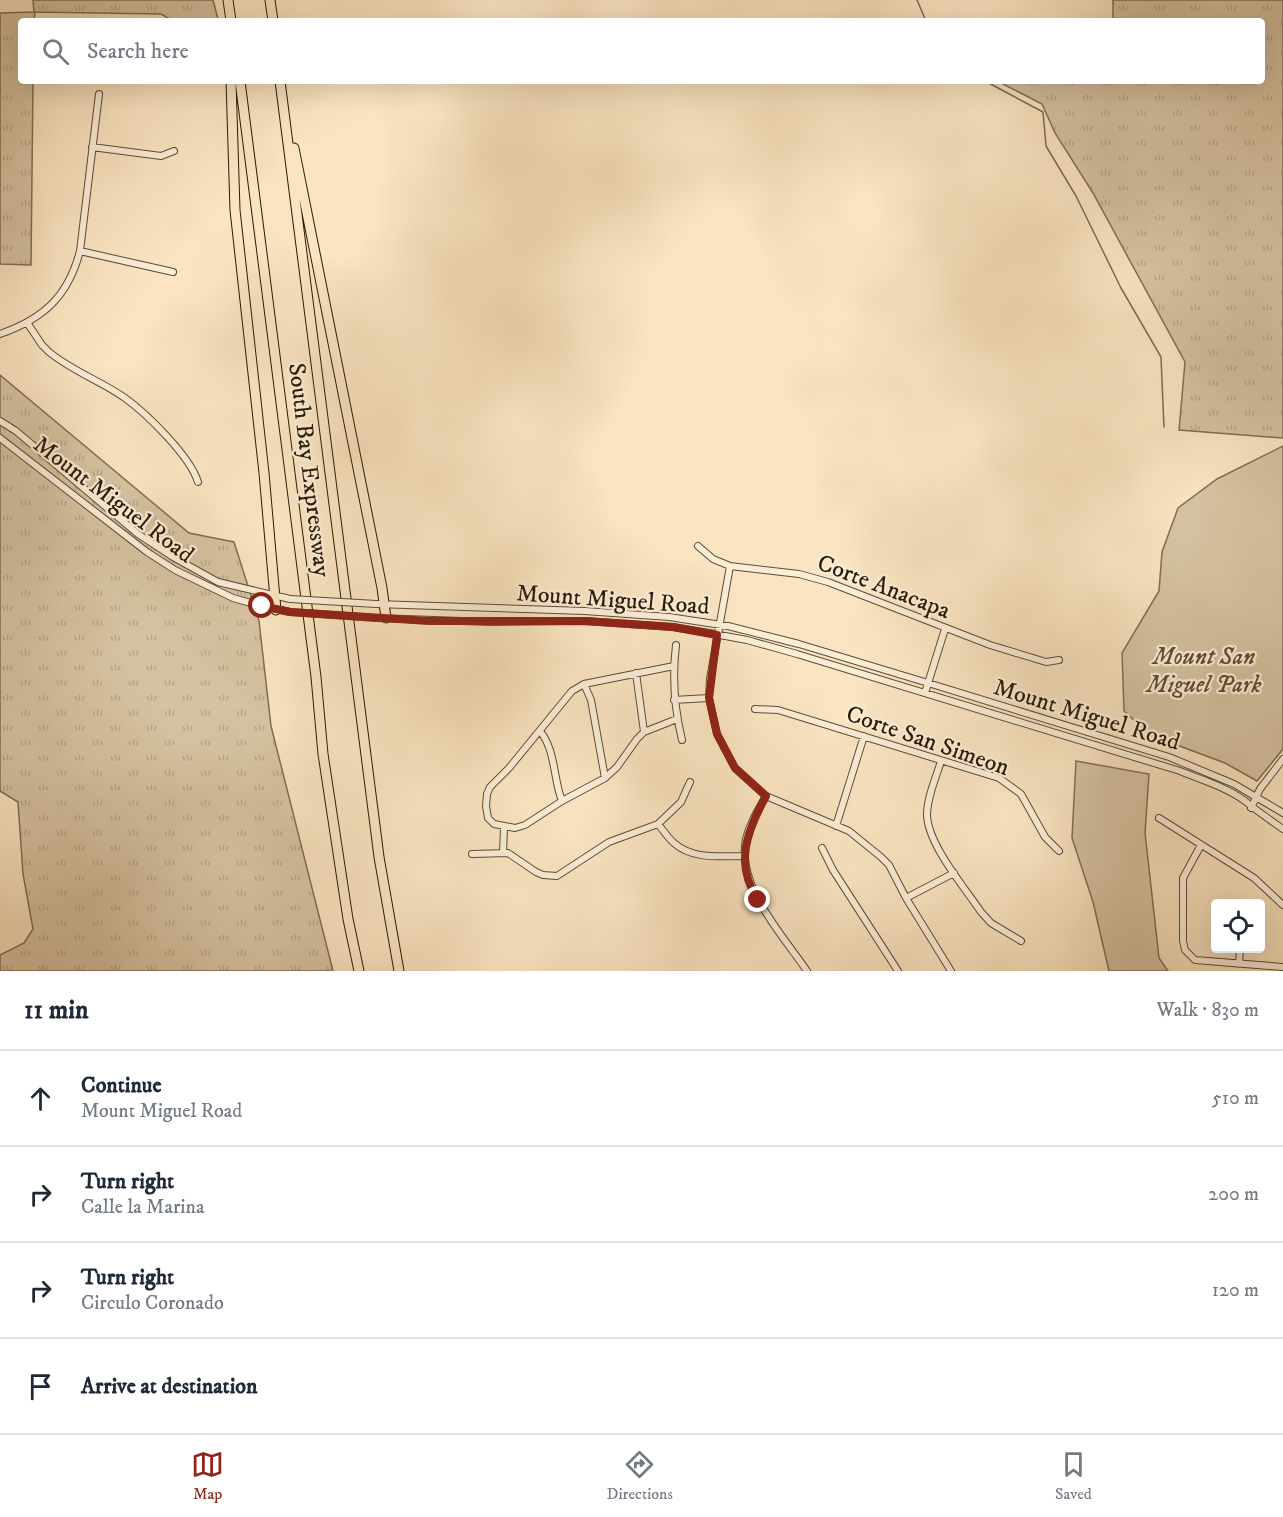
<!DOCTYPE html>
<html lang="en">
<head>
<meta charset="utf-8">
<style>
	:root { --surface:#fff; --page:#f2f2f3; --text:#1f2937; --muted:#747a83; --line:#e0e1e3; --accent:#8f2418 }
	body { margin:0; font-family:"IM FELL DW Pica",serif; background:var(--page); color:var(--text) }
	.controls { position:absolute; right:18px; bottom:18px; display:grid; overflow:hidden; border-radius:6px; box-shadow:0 6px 24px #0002 }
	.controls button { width:54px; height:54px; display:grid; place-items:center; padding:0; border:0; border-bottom:2px solid var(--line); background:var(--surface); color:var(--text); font:30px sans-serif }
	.stop { position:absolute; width:18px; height:18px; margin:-14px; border:4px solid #8f2418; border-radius:50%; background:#fff }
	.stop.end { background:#8f2418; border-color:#fff; box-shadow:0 2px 6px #0008 }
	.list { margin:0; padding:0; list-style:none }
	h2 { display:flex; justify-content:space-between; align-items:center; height:78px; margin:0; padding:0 24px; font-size:26px }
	h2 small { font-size:20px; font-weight:400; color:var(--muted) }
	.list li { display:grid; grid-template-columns:39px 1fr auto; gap:18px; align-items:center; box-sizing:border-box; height:96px; padding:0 24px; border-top:2px solid var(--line) }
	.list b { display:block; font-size:22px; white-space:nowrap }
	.list p { margin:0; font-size:20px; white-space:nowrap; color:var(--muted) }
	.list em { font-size:20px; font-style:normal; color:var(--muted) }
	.icon { flex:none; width:33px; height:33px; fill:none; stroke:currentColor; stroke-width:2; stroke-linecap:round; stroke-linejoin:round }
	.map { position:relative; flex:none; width:1283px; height:971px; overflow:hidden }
	.search { position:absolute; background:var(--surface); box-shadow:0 6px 24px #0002; left:18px; right:18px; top:18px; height:66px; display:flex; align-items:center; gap:15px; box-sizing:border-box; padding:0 21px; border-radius:6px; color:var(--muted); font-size:22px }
	.sheet { height:462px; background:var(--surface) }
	nav { display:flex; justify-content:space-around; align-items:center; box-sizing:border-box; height:84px; border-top:2px solid var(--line); background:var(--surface); font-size:16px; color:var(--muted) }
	nav a { display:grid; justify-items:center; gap:3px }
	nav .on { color:var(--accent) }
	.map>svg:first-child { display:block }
	.grass { fill:url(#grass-tufts); stroke:#806e54; stroke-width:1.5 }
	.park { fill:#d6c2a1; stroke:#806e54; stroke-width:1.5 }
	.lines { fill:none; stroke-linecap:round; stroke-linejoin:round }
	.stream { stroke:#7c6a51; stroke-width:1.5 }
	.minor-casing { stroke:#5d4c36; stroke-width:8 }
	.highway-casing { stroke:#291a07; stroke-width:11 }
	.minor { stroke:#fcedd7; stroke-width:6 }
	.highway { stroke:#fae4c1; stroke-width:9 }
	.minor-bridge-casing { stroke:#5d4c36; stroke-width:8; stroke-linecap:butt }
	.minor-bridge { stroke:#fcedd7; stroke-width:6 }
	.route { stroke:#8f2418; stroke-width:8 }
	.labels { text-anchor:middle; stroke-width:4.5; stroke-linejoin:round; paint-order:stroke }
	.street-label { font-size:24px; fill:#291a07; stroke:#fcedd7 }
	.park-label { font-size:24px; font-style:italic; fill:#5d4c35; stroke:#fcedd7 }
</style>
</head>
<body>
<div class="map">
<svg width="1283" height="971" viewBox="0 0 1283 971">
	<defs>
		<pattern id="grass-tufts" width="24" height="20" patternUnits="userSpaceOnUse" patternTransform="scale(1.5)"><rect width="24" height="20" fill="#d6c2a1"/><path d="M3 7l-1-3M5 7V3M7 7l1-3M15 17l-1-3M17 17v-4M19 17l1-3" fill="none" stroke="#b8a689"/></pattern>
	</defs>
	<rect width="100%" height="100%" fill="#fae4c1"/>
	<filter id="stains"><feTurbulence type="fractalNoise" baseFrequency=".00333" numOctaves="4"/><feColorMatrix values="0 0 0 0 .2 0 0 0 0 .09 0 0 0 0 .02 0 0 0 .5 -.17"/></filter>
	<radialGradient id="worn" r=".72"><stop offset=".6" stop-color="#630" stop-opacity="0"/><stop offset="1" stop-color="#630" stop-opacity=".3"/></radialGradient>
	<path class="grass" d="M 33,0 L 213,0 L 218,19 L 217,21 L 173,21 L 161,14 L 35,12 L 34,21 L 21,21 L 21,81 L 33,81 L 31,265 L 0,264 L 0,13 L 34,12 Z
		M 1113,0 L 1283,0 L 1283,438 L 1179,430 L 1185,362 L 1093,193 L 1055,133 L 1042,104 L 997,81 L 1262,81 L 1262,21 L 1113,21 Z
		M 0,375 L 189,533 L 234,542 L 259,621 L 271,726 L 333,971 L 0,971 L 0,955 L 24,943 L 33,929 L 23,874 L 18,802 L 0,791 Z"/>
	<path class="park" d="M 1283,446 L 1283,749 L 1257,781 L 1225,763 L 1150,735 L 1124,711 L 1122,653 L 1159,591 L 1162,552 L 1178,508 L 1217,479 Z
		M 1076,761 L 1149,774 L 1145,833 L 1159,958 L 1168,971 L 1109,971 L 1093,902 L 1072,838 Z"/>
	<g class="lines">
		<path class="stream" d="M 917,0 L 926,21
			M 985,81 L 1043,112 L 1046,146 L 1076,196 L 1121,288 L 1161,357 L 1164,427"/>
		<g class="minor-casing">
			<path id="minor" d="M 92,147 L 161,156 L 174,151
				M 80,251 L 173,272
				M 28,324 L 42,345 L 49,352 C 72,371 101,381 125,398 C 147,414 190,456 198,482
				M 0,334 C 43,319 68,297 80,251 L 99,94
				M 0,421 L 16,431 L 138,534 L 173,557 L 218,582 L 290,599
				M 0,438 L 147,552 L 175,570 L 233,598 L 262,606 L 290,612
				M 698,546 L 713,559 L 730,566 L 799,574 L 828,582 L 990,645 L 1046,662 L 1059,660
				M 730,566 L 710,679 L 709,698 L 717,734 L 735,768 L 766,796 L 849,831 L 881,857 L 889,865 L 906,898 L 951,971
				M 376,604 L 585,611 L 669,617 L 728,626 L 799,644 L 928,683 L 1169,757 L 1234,784 L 1283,813
				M 376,618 L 491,622 L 585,621 L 673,627 L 709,633 L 747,640 L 797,654 L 1180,771 C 1202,780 1226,787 1245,801 C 1257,811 1270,820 1283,829
				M 676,645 C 672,678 674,707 682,740
				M 674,666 L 584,684 L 572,691 L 509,768 L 490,787 L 487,794 L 486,806 L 488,818 L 494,824 L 515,828 L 525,825 L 562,801 L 605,778 L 617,767 L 637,739 L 644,732 L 677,719
				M 636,673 L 644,732
				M 584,684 L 591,700 L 605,778
				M 925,693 L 945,629
				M 674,700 L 709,698
				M 755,709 L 778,710 L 999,778 L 1021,794 L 1045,837 L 1059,851
				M 540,731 C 556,751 553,778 562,801
				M 941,761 C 936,778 927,797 927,815 C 928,845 965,888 981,912 L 991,923 L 1021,941
				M 766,796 C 758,810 750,823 746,839 C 736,886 782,934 807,971
				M 1251,808 L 1260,789 L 1283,759
				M 1159,818 L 1254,878 L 1283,905
				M 658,824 C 663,830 668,838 674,843 C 693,860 721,856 745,856
				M 836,826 L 864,736
				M 1201,845 L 1183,878 L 1183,941 L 1185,950 L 1195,960 L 1283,967
				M 822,848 L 833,870 L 898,971
				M 503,853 L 504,828
				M 472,854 L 508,853 L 536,872 L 543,875 L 557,876 L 609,842 L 658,824 L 681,802 L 690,782
				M 906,898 L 954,873
				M 1239,964 L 1240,948"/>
		</g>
		<g class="highway-casing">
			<path id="highway" d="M 228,0 L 231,21
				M 270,0 L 273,21
				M 231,81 L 235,210 L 264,473 L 276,610
				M 240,81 L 316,677 L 323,754 L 348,919 L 359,971
				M 280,81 L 379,857 L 399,971
				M 294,148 L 382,588 L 386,618"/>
		</g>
		<use href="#minor" class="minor"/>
		<use href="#highway" class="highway"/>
		<g class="minor-bridge-casing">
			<path id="minor-bridge" d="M 290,599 L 376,604
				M 290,612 L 376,618"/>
		</g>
		<use href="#minor-bridge" class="minor-bridge"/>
	</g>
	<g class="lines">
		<path class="route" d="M 262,606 L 290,612 L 429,621 L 585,621 L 673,627 L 717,635 L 709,698 L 717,734 L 735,768 L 766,796 C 747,831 734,864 758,900"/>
	</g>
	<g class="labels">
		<g class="street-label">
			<text transform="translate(310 470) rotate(83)" y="8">South Bay Expressway</text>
			<text transform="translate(114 499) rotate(37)" y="8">Mount Miguel Road</text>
			<text transform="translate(884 586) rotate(21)" y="8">Corte Anacapa</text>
			<text transform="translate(613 599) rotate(4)" y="8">Mount Miguel Road</text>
			<text transform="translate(1087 714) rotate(17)" y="8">Mount Miguel Road</text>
			<text transform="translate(928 740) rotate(19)" y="8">Corte San Simeon</text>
		</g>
		<g class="park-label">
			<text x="1204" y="664">Mount San<tspan x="1204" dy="28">Miguel Park</tspan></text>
		</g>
	</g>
	<rect width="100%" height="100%" filter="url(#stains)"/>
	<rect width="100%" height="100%" fill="url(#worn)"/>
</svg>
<div class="controls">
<button><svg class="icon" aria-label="locate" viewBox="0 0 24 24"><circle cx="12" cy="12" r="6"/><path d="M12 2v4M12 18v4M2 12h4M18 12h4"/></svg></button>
</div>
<div class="stop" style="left:262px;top:606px"></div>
<div class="stop end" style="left:758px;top:900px"></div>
<div class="search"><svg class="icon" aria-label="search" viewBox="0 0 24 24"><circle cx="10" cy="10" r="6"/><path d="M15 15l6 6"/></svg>Search here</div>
</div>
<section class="sheet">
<h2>11 min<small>Walk · 830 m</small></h2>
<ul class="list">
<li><svg class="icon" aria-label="ahead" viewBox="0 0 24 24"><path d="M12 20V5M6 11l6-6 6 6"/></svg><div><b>Continue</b><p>Mount Miguel Road</p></div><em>510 m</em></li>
<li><svg class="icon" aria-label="right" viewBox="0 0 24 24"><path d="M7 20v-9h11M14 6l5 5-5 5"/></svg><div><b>Turn right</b><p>Calle la Marina</p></div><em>200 m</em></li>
<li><svg class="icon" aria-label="right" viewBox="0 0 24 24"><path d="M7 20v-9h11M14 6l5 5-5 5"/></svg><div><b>Turn right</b><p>Circulo Coronado</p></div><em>120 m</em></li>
<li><svg class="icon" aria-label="arrive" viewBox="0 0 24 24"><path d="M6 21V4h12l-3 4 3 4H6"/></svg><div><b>Arrive at destination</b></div></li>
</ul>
</section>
<nav>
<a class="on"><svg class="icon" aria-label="map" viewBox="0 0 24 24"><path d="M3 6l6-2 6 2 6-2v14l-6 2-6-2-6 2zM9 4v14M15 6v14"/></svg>Map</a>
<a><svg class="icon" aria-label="directions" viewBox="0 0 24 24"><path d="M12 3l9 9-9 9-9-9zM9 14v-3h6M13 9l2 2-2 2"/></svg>Directions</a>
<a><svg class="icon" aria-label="saved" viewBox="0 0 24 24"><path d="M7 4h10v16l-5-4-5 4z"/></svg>Saved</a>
</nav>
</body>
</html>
